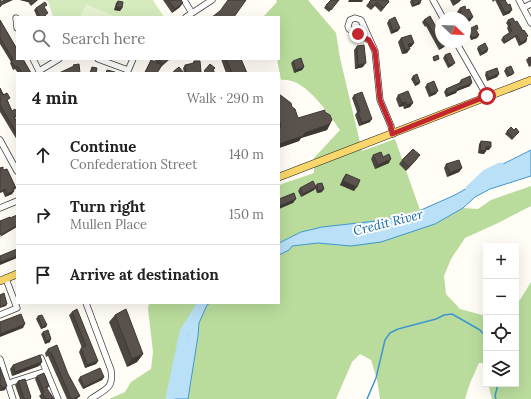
<!DOCTYPE html>
<html lang="en">
<head>
<meta charset="utf-8">
<style>
	:root { --surface:#fff; --page:#f6f6f6; --text:#222; --muted:#767676; --line:#e0e0e0 }
	body { margin:0; font-family:Lora,serif; background:var(--page); color:var(--text) }
	.controls { position:absolute; right:12px; bottom:12px; display:grid; overflow:hidden; border-radius:0px; box-shadow:0 4px 16px #0002 }
	.controls button { width:36px; height:36px; display:grid; place-items:center; padding:0; border:0; border-bottom:1px solid var(--line); background:var(--surface); color:var(--text); font:20px sans-serif }
	.compass { position:absolute; left:435px; top:12px; width:36px; height:36px; border-radius:50%; background:var(--surface); box-shadow:0 4px 16px #0002; rotate:113deg }
	.stop { position:absolute; width:12px; height:12px; margin:-9px; border:3px solid #c4262e; border-radius:50%; background:#fff }
	.stop.end { background:#c4262e; border-color:#fff; box-shadow:0 1px 4px #0008 }
	.list { margin:0; padding:0; list-style:none }
	h2 { display:flex; justify-content:space-between; align-items:center; height:52px; margin:0; padding:0 16px; font-size:17px }
	h2 small { font-size:13px; font-weight:400; color:var(--muted) }
	.list li { display:grid; grid-template-columns:26px 1fr auto; gap:12px; align-items:center; box-sizing:border-box; height:60px; padding:0 16px; border-top:1px solid var(--line) }
	.list b { display:block; font-size:15px; white-space:nowrap }
	.list p { margin:0; font-size:13px; white-space:nowrap; color:var(--muted) }
	.list em { font-size:13px; font-style:normal; color:var(--muted) }
	.icon { flex:none; width:22px; height:22px; fill:none; stroke:currentColor; stroke-width:2; stroke-linecap:round; stroke-linejoin:round }
	.map { position:relative; flex:none; width:531px; height:399px; overflow:hidden }
	.search { position:absolute; background:var(--surface); box-shadow:0 4px 16px #0002; left:16px; top:16px; width:264px; height:44px; display:flex; align-items:center; gap:10px; box-sizing:border-box; padding:0 14px; border-radius:0px; color:var(--muted); font-size:15px }
	.panel { position:absolute; background:var(--surface); box-shadow:0 4px 16px #0002; left:16px; top:72px; width:264px; height:232px; border-radius:0px }
	.map>svg:first-child { display:block }
	.green { fill:#d5ebbd }
	.forest { fill:#b9dc9c }
	.pitch { fill:#e6f2cf }
	.water { fill:#b9e0f7; stroke:#3f96cf }
	.lines { fill:none; stroke-linecap:round; stroke-linejoin:round }
	.stream { stroke:#3f96cf; stroke-width:1.5 }
	.river { stroke:#b9e0f7; stroke-width:9 }
	.minor-casing { stroke:#444; stroke-width:7 }
	.major-casing { stroke:#222; stroke-width:8 }
	.minor { stroke:#fff; stroke-width:5.5 }
	.major { stroke:#f9d66b; stroke-width:7 }
	.wall { fill:#4d4742 }
	.shaded-wall { fill:#3f3936 }
	.building { fill:#5a524d; stroke:#3f3936 }
	.route { stroke:#c4262e; stroke-width:5 }
	.labels { text-anchor:middle; stroke-width:4; stroke-linejoin:round; paint-order:stroke }
	.water-label { font-size:13px; font-style:italic; fill:#1768a6; stroke:#fff }
</style>
</head>
<body>
<div class="map">
<svg width="531" height="399" viewBox="0 0 531 399">
	<rect width="100%" height="100%" fill="#fffdf5"/>
	<path class="green" d="M 46,0 L 153,0 L 164,17 L 53,17 L 49,4 Z"/>
	<path class="forest" d="M 276,0 L 308,0 L 336,33 L 340,58 L 362,151 L 395,139 L 420,210 L 412,214 L 385,220 L 322,227 L 301,232 L 279,243 L 279,185 L 314,173 L 314,158 L 340,130 C 329,114 304,76 281,80 L 277,59 L 279,59 L 279,17 L 263,17 L 277,2 Z
		M 531,186 L 531,206 L 498,223 L 465,238 L 451,259 L 444,276 L 446,294 L 460,309 L 486,316 L 486,377 L 483,363 L 479,363 L 470,383 L 465,399 L 380,399 L 377,379 L 371,360 L 360,354 L 352,362 L 336,399 L 188,399 L 198,336 L 199,323 L 207,305 L 210,303 L 279,303 L 279,255 L 289,250 L 292,246 L 318,243 L 351,246 L 435,224 L 463,208 L 478,209 L 491,200 Z
		M 531,282 L 531,399 L 492,399 L 488,384 L 516,384 L 516,302 L 520,300 Z
		M 149,303 L 203,303 L 189,330 L 178,365 L 174,399 L 109,399 L 125,392 L 131,382 L 151,369 L 153,352 L 148,309 Z"/>
	<path class="pitch" d="M 86,4 L 116,17 L 80,17 Z"/>
	<path class="water" d="M 531,150 L 531,176 L 490,189 L 475,197 L 463,208 L 435,224 L 381,242 L 351,246 L 318,243 L 292,246 L 289,250 L 279,255 L 279,243 L 301,232 L 322,227 L 385,220 L 412,214 L 455,195 L 478,182 L 495,168 Z
		M 203,303 L 210,303 L 207,305 L 199,323 L 198,336 L 188,399 L 174,399 L 178,365 L 189,330 Z"/>
	<g class="lines">
		<path class="stream" d="M 367,399 L 376,378 L 385,340 L 390,333 L 398,329 L 436,319 L 444,315 L 452,314 L 480,330 L 486,337
			M 496,399 L 495,396 L 498,384"/>
		<path class="river" d="M 470,189 L 486,174 L 500,167
			M 170,399 L 184,332 L 202,303"/>
		<g class="minor-casing">
			<path id="minor" d="M 184,0 L 192,13
				M 433,0 L 443,18
				M 519,0 L 531,23
				M 523,8 L 531,4
				M 186,17 L 212,0
				M 16,18 L 17,28
				M 369,40 L 349,29 L 348,26 L 350,20 L 355,18 L 361,20 L 375,51 L 380,100 L 391,126 L 393,134
				M 456,42 L 487,96
				M 33,59 L 40,73
				M 98,59 L 128,70
				M 39,71 L 59,59
				M 127,73 L 133,59
				M 0,140 L 17,171
				M 0,208 L 17,201
				M 86,303 L 111,370 C 114,389 105,389 91,399
				M 0,315 L 17,308 L 6,279
				M 41,358 L 58,399
				M 0,359 L 13,399
				M 9,383 L 46,371"/>
		</g>
		<g class="major-casing">
			<path id="major" d="M 279,177 L 531,80
				M 0,281 L 17,274"/>
		</g>
		<use href="#minor" class="minor"/>
		<use href="#major" class="major"/>
	</g>
	<path class="wall" d="M 20,0 L 38,0 L 31,6 L 28,2 Z
		M 163,0 L 181,0 L 180,7 L 172,13 Z
		M 339,0 L 329,12 L 324,8 L 326,5 Z
		M 411,0 L 421,1 L 420,4 L 412,7 L 410,2 Z
		M 450,0 L 461,0 L 459,2 L 453,6 Z
		M 492,0 L 505,0 L 510,13 L 503,16 L 495,0 L 493,2 Z
		M 118,1 L 122,8 L 120,11 L 114,10 L 116,3 Z
		M 369,2 L 389,2 L 381,12 L 375,6 L 371,10 L 366,6 Z
		M 36,8 L 45,8 L 46,17 L 37,17 L 34,10 Z
		M 460,8 L 466,10 L 473,17 L 470,21 L 465,23 L 465,18 L 457,18 L 457,17 L 458,14 L 457,12 Z
		M 430,16 L 444,47 L 439,50 L 426,26 L 425,27 L 422,22 L 424,20 Z
		M 0,20 L 31,73 L 18,73 L 15,69 L 13,70 L 10,63 L 11,62 L 0,44 Z
		M 389,20 L 398,31 L 391,34 L 387,23 Z
		M 508,20 L 515,22 L 527,39 L 526,42 L 519,46 L 515,37 L 504,44 L 501,40 L 503,37 L 509,33 L 507,28 L 508,26 L 506,23 Z
		M 469,29 L 477,31 L 479,35 L 477,38 L 471,40 L 467,31 Z
		M 401,38 L 414,43 L 411,47 L 409,47 L 407,53 L 402,54 L 398,42 Z
		M 357,46 L 363,67 L 355,69 L 354,50 Z
		M 478,47 L 488,49 L 487,52 L 480,56 L 477,49 Z
		M 445,55 L 453,65 L 448,68 L 443,58 Z
		M 531,57 L 531,66 L 529,67 L 526,60 L 528,58 Z
		M 153,59 L 170,59 L 161,67 L 157,73 L 144,73 L 151,60 L 157,63 Z
		M 221,59 L 241,59 L 247,73 L 226,73 Z
		M 194,61 L 201,72 L 200,73 L 184,73 L 183,68 L 185,65 L 192,64 Z
		M 293,61 L 304,67 L 302,70 L 294,73 L 291,63 Z
		M 506,68 L 512,75 L 507,77 L 504,71 Z
		M 486,72 L 499,74 L 497,77 L 487,81 L 485,75 Z
		M 413,76 L 420,82 L 419,84 L 415,86 L 411,79 Z
		M 461,80 L 470,86 L 457,91 L 456,93 L 446,97 L 444,92 L 446,89 L 460,83 L 459,83 Z
		M 427,84 L 436,94 L 429,97 L 425,87 Z
		M 0,88 L 8,101 L 12,111 L 17,113 L 17,116 L 15,118 L 17,122 L 17,140 L 0,112 Z
		M 279,94 L 292,107 L 298,118 L 330,123 L 330,124 L 327,130 L 301,138 L 299,141 L 279,148 Z
		M 354,95 L 370,122 L 359,126 L 355,115 L 357,112 L 352,98 Z
		M 398,95 L 413,103 L 410,107 L 404,109 L 403,106 L 399,107 L 396,99 Z
		M 514,130 L 519,132 L 512,140 L 505,134 L 507,131 Z
		M 481,141 L 489,150 L 486,150 L 484,154 L 478,153 L 479,144 Z
		M 373,155 L 383,157 L 389,163 L 375,169 L 371,159 Z
		M 417,159 L 406,171 L 399,164 L 402,160 Z
		M 446,164 L 462,168 L 459,172 L 447,177 L 444,168 Z
		M 0,168 L 3,170 L 16,188 L 14,190 L 14,191 L 12,194 L 5,197 L 3,192 L 0,193 Z
		M 346,174 L 354,191 L 340,185 L 343,178 Z
		M 317,184 L 322,192 L 317,193 L 315,188 L 314,190 L 301,197 L 298,191 L 300,188 L 315,187 Z
		M 72,312 L 98,361 L 96,364 L 85,368 L 79,352 L 81,348 L 82,348 L 69,315 Z
		M 115,315 L 143,354 L 137,362 L 127,367 L 109,322 Z
		M 38,316 L 46,327 L 41,329 L 36,319 Z
		M 43,332 L 50,342 L 45,344 L 41,334 Z
		M 48,349 L 68,374 L 80,396 L 77,399 L 67,399 L 48,356 L 46,357 L 45,353 Z
		M 42,362 L 39,366 L 12,376 L 10,369 L 13,365 Z
		M 0,367 L 5,390 L 0,391 Z
		M 37,376 L 49,386 L 47,389 L 54,399 L 41,399 L 39,396 L 41,394 L 35,379 Z
		M 80,377 L 104,377 L 102,380 L 83,389 L 78,380 Z
		M 18,381 L 31,397 L 30,398 L 31,399 L 20,399 L 15,385 Z"/>
	<path class="shaded-wall" d="M 10,0 L 13,0 L 0,6 L 2,4 Z
		M 20,0 L 30,0 L 28,2 Z
		M 349,0 L 363,0 L 362,2 L 348,2 Z
		M 461,0 L 459,2 L 453,6 L 455,3 Z
		M 421,1 L 420,4 L 412,7 L 414,5 Z
		M 183,3 L 180,7 L 172,13 L 175,9 Z
		M 116,7 L 122,8 L 120,11 L 114,10 Z
		M 512,10 L 510,13 L 503,16 L 505,13 Z
		M 473,17 L 470,21 L 465,23 L 465,20 Z
		M 400,28 L 398,31 L 391,34 L 393,31 Z
		M 479,35 L 477,38 L 471,40 L 472,38 Z
		M 527,39 L 526,42 L 519,46 L 521,43 Z
		M 414,43 L 411,47 L 406,48 L 408,44 Z
		M 446,45 L 444,47 L 439,50 L 441,47 Z
		M 410,49 L 407,53 L 402,54 L 405,50 Z
		M 488,49 L 487,52 L 480,56 L 482,53 Z
		M 366,63 L 363,67 L 355,69 L 358,65 Z
		M 455,63 L 453,65 L 448,68 L 449,65 Z
		M 304,67 L 302,70 L 294,73 L 296,70 Z
		M 514,73 L 512,75 L 507,77 L 509,75 Z
		M 499,74 L 497,77 L 487,81 L 489,78 Z
		M 420,82 L 419,84 L 415,86 L 416,83 Z
		M 472,83 L 470,86 L 457,91 L 456,93 L 446,97 L 448,94 L 457,89 Z
		M 438,91 L 436,94 L 429,97 L 431,94 Z
		M 406,102 L 403,106 L 399,107 L 402,103 Z
		M 413,103 L 410,107 L 404,109 L 407,105 Z
		M 372,119 L 370,122 L 359,126 L 362,123 Z
		M 330,124 L 327,130 L 301,138 L 299,141 L 279,148 L 279,144 L 305,133 Z
		M 486,147 L 491,147 L 489,150 L 484,150 Z
		M 480,150 L 486,151 L 484,154 L 478,153 Z
		M 420,155 L 417,159 L 406,171 L 409,167 Z
		M 391,159 L 389,163 L 375,169 L 378,165 Z
		M 462,168 L 459,172 L 447,177 L 450,173 Z
		M 343,181 L 357,187 L 354,191 L 340,185 Z
		M 316,187 L 314,190 L 301,197 L 303,194 Z
		M 324,189 L 322,192 L 317,193 L 318,191 Z
		M 14,191 L 12,194 L 5,197 L 7,194 Z
		M 296,199 L 293,203 L 279,209 L 279,206 Z
		M 17,225 L 17,227 L 0,237 L 1,235 Z
		M 17,256 L 17,258 L 0,265 L 0,262 Z
		M 7,304 L 6,306 L 0,308 L 0,307 Z
		M 25,324 L 23,328 L 0,337 L 0,334 Z
		M 47,325 L 46,327 L 41,329 L 42,327 Z
		M 51,339 L 50,342 L 45,344 L 46,341 Z
		M 143,354 L 137,362 L 127,367 L 132,359 Z
		M 98,361 L 96,364 L 85,368 L 87,365 Z
		M 42,362 L 39,366 L 12,376 L 15,372 Z
		M 104,377 L 102,380 L 83,389 L 84,387 Z
		M 7,386 L 5,390 L 0,391 L 2,388 Z"/>
	<path class="building" d="M 0,0 L 3,2 L 3,0 L 10,0 L 2,4 L 0,7 Z
		M 30,0 L 37,0 L 33,3 Z
		M 168,0 L 181,0 L 183,3 L 175,9 Z
		M 228,0 L 246,0 L 234,17 L 212,17 L 220,11 Z
		M 331,0 L 339,0 L 331,10 L 326,5 Z
		M 371,0 L 388,0 L 389,2 L 383,8 L 377,2 L 373,6 L 369,2 Z
		M 412,0 L 421,0 L 421,1 L 414,5 Z
		M 453,0 L 460,0 L 455,3 Z
		M 498,0 L 505,0 L 508,5 L 510,4 L 512,10 L 505,13 Z
		M 118,1 L 123,2 L 122,8 L 116,7 Z
		M 45,2 L 47,5 L 44,7 L 48,13 L 45,15 L 46,17 L 40,17 L 36,8 Z
		M 465,6 L 466,10 L 469,9 L 473,17 L 465,20 L 465,18 L 462,18 L 459,13 L 461,12 L 460,8 Z
		M 430,16 L 441,36 L 441,42 L 444,42 L 446,45 L 441,47 L 428,24 L 427,24 L 424,20 Z
		M 395,17 L 400,28 L 393,31 L 389,20 Z
		M 513,18 L 515,22 L 517,21 L 523,31 L 524,30 L 528,36 L 526,37 L 527,39 L 521,43 L 517,35 L 506,42 L 503,37 L 512,31 L 509,26 L 511,25 L 508,20 Z
		M 0,20 L 17,49 L 17,59 L 23,59 L 31,73 L 22,73 L 17,66 L 15,67 L 11,61 L 13,60 L 0,38 Z
		M 477,25 L 478,29 L 476,30 L 479,35 L 472,38 L 469,29 Z
		M 411,35 L 414,43 L 408,44 L 410,49 L 405,50 L 401,38 Z
		M 485,43 L 488,49 L 482,53 L 478,47 Z
		M 364,45 L 366,63 L 358,65 L 357,46 Z
		M 450,53 L 455,63 L 449,65 L 445,55 Z
		M 438,55 L 439,59 L 434,61 L 433,57 Z
		M 531,57 L 531,64 L 528,58 Z
		M 301,58 L 304,67 L 296,70 L 293,61 Z
		M 158,59 L 169,59 L 163,64 Z
		M 226,59 L 241,59 L 247,73 L 232,73 Z
		M 151,60 L 162,65 L 157,73 L 145,73 Z
		M 194,61 L 200,61 L 201,72 L 193,73 L 186,73 L 185,65 L 194,63 Z
		M 79,64 L 80,73 L 59,73 L 74,66 L 73,65 Z
		M 210,64 L 215,68 L 213,70 L 215,73 L 207,73 L 204,71 Z
		M 511,66 L 514,73 L 509,75 L 506,68 Z
		M 92,67 L 97,68 L 96,73 L 90,73 Z
		M 179,67 L 184,73 L 173,73 L 174,71 Z
		M 497,68 L 499,74 L 489,78 L 486,72 Z
		M 107,70 L 115,72 L 114,73 L 106,73 Z
		M 417,74 L 420,82 L 416,83 L 413,76 Z
		M 470,76 L 472,83 L 457,89 L 458,90 L 448,94 L 446,89 L 462,82 L 461,80 Z
		M 434,81 L 438,91 L 431,94 L 427,84 Z
		M 0,88 L 3,95 L 7,93 L 10,98 L 7,100 L 12,111 L 15,109 L 17,113 L 17,115 L 14,117 L 17,122 L 17,134 L 0,105 Z
		M 408,91 L 413,103 L 407,105 L 406,102 L 402,103 L 398,95 Z
		M 362,92 L 372,119 L 362,123 L 358,112 L 360,111 L 354,95 Z
		M 279,94 L 291,103 L 292,107 L 295,109 L 298,118 L 325,110 L 325,112 L 330,115 L 332,120 L 330,123 L 330,124 L 305,133 L 303,136 L 279,144 L 279,127 L 281,127 L 279,119 Z
		M 511,127 L 514,130 L 516,128 L 519,132 L 513,138 L 507,131 Z
		M 481,141 L 491,142 L 491,147 L 486,147 L 486,151 L 480,150 Z
		M 413,149 L 420,155 L 409,167 L 402,160 Z
		M 381,152 L 383,157 L 389,154 L 391,159 L 378,165 L 373,155 Z
		M 459,160 L 462,168 L 450,173 L 446,164 Z
		M 3,167 L 3,170 L 7,169 L 16,188 L 13,188 L 14,191 L 7,194 L 5,189 L 0,192 L 0,168 Z
		M 346,174 L 360,180 L 357,187 L 343,181 Z
		M 313,181 L 316,187 L 303,194 L 300,188 Z
		M 322,183 L 324,189 L 318,191 L 317,184 Z
		M 294,193 L 296,199 L 279,206 L 279,199 Z
		M 17,215 L 17,225 L 1,235 L 0,234 L 0,221 L 10,217 L 10,218 Z
		M 17,249 L 17,256 L 0,262 L 0,256 Z
		M 4,293 L 7,304 L 0,307 L 0,295 Z
		M 77,309 L 98,361 L 87,365 L 81,348 L 86,346 L 72,312 Z
		M 126,309 L 143,354 L 132,359 L 115,315 Z
		M 21,314 L 25,324 L 0,334 L 0,322 Z
		M 42,315 L 47,325 L 42,327 L 38,316 Z
		M 48,330 L 51,339 L 46,341 L 43,332 Z
		M 57,345 L 68,374 L 80,396 L 73,399 L 71,399 L 51,352 L 49,353 L 48,349 Z
		M 40,355 L 42,362 L 15,372 L 13,365 Z
		M 0,367 L 7,386 L 2,388 L 1,385 L 0,385 Z
		M 100,368 L 104,377 L 84,387 L 80,377 Z
		M 44,373 L 49,386 L 46,387 L 54,399 L 46,399 L 42,393 L 44,392 L 37,376 Z
		M 25,379 L 31,397 L 30,398 L 31,399 L 24,399 L 18,381 Z"/>
	<g class="lines">
		<path class="route" d="M 358,34 L 369,40 L 375,51 L 380,100 L 391,126 L 392,134 L 487,96"/>
	</g>
	<g class="labels">
		<g class="water-label">
			<text transform="translate(388 222) rotate(-14)" y="5">Credit River</text>
		</g>
	</g>
</svg>
<div class="controls">
<button>+</button>
<button>−</button>
<button><svg class="icon" aria-label="locate" viewBox="0 0 24 24"><circle cx="12" cy="12" r="6"/><path d="M12 2v4M12 18v4M2 12h4M18 12h4"/></svg></button>
<button><svg class="icon" aria-label="layers" viewBox="0 0 24 24"><path d="M12 4l9 5-9 5-9-5zM3 14l9 5 9-5"/></svg></button>
</div>
<svg class="compass" viewBox="-18 -18 36 36"><path d="M0-13l5 13h-10z" fill="#e53935"/><path d="M0 13l5-13h-10z" fill="#767676"/></svg>
<div class="stop" style="left:487px;top:96px"></div>
<div class="stop end" style="left:358px;top:34px"></div>
<div class="search"><svg class="icon" aria-label="search" viewBox="0 0 24 24"><circle cx="10" cy="10" r="6"/><path d="M15 15l6 6"/></svg>Search here</div>
<section class="panel">
<h2>4 min<small>Walk · 290 m</small></h2>
<ul class="list">
<li><svg class="icon" aria-label="ahead" viewBox="0 0 24 24"><path d="M12 20V5M6 11l6-6 6 6"/></svg><div><b>Continue</b><p>Confederation Street</p></div><em>140 m</em></li>
<li><svg class="icon" aria-label="right" viewBox="0 0 24 24"><path d="M7 20v-9h11M14 6l5 5-5 5"/></svg><div><b>Turn right</b><p>Mullen Place</p></div><em>150 m</em></li>
<li><svg class="icon" aria-label="arrive" viewBox="0 0 24 24"><path d="M6 21V4h12l-3 4 3 4H6"/></svg><div><b>Arrive at destination</b></div></li>
</ul>
</section>
</div>
</body>
</html>
